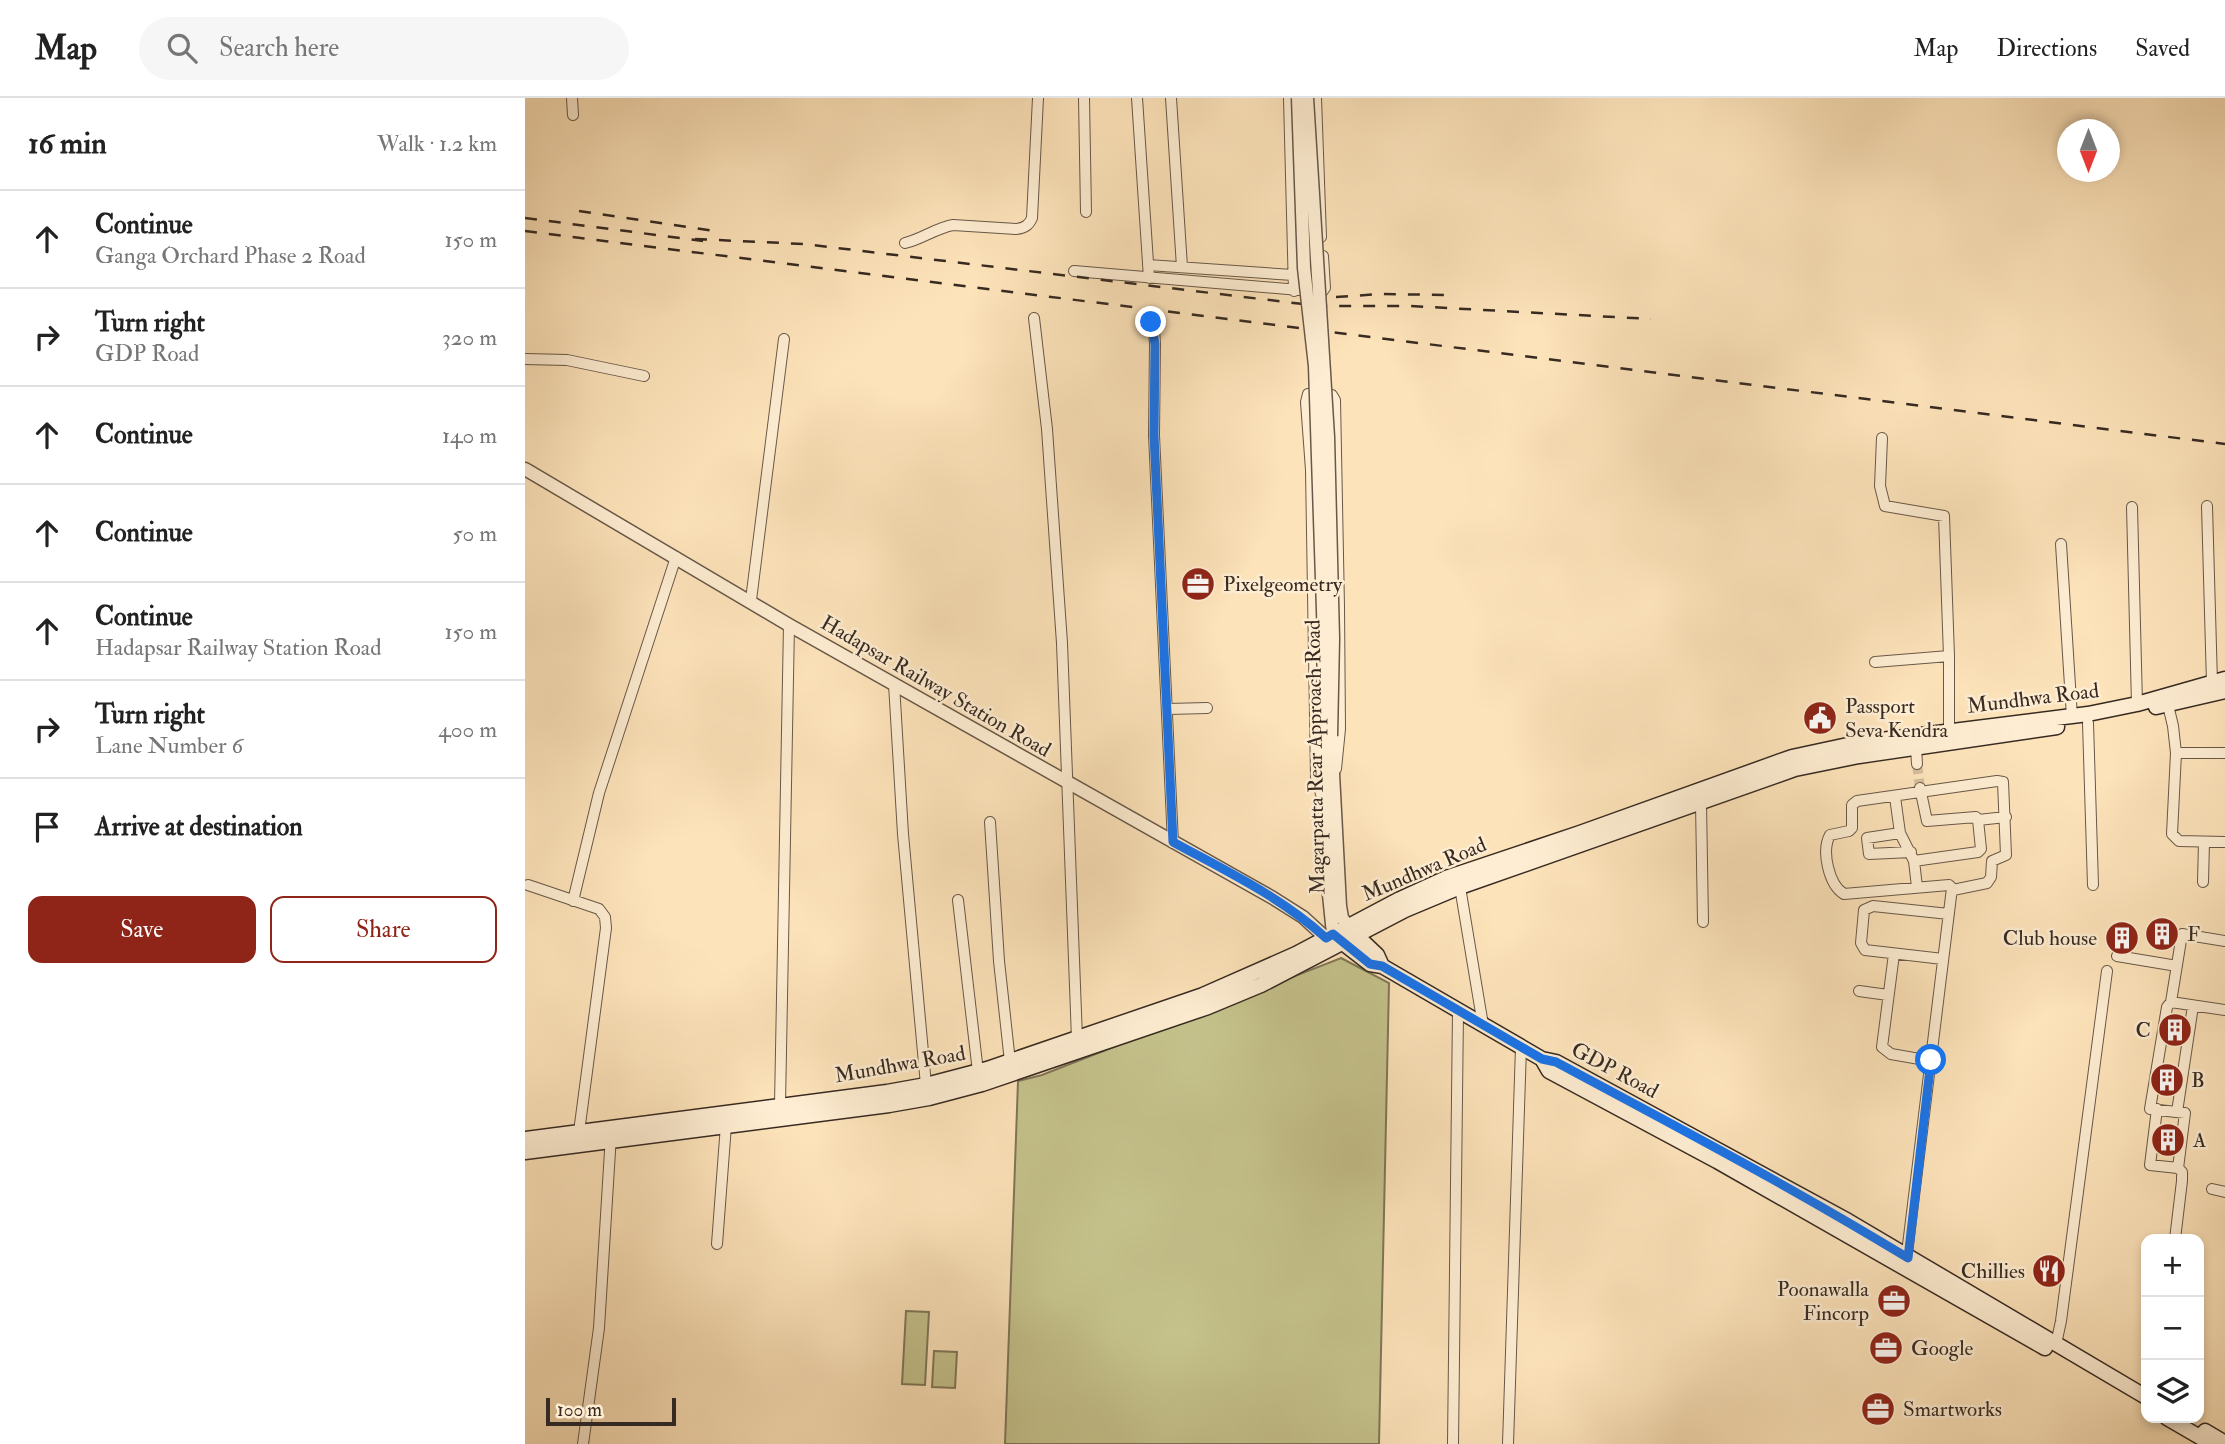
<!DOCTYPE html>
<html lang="en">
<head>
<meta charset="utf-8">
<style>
	:root { --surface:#fff; --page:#f6f6f6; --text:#222; --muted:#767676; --line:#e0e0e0; --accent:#8f2418 }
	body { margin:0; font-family:"IM FELL Double Pica",serif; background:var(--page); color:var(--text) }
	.controls { position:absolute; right:21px; bottom:21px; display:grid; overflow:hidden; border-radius:14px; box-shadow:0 4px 10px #0003 }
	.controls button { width:63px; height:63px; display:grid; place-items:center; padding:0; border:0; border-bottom:2px solid var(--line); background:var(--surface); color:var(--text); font:35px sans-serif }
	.compass { position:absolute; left:1532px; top:21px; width:63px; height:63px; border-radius:50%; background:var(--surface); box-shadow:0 4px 10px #0003; rotate:180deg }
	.scale { position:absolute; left:21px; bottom:18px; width:130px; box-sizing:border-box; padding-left:7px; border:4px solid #372a22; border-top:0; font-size:19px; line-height:24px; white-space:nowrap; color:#372a22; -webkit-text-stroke:5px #feedd2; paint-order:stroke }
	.stop { position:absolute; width:21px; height:21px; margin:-16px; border:5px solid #1a73e8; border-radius:50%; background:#fff }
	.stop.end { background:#1a73e8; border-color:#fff; box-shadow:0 2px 7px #0008 }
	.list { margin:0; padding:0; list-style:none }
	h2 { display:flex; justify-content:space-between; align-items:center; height:91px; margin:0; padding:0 28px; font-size:30px }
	h2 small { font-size:23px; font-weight:400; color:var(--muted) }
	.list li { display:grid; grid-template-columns:46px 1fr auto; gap:21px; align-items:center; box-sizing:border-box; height:98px; padding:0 28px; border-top:2px solid var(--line) }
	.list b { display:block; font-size:26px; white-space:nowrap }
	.list p { margin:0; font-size:23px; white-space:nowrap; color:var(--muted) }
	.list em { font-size:23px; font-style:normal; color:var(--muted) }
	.actions { display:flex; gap:14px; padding:21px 28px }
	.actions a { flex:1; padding:16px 0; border:2px solid var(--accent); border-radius:14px; text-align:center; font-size:24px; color:var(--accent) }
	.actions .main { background:var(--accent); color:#fff }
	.icon { flex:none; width:38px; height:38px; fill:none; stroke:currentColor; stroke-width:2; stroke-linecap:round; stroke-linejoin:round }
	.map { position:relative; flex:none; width:1700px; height:1346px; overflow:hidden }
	header { display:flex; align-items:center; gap:42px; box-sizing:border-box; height:98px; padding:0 35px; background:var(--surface); border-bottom:2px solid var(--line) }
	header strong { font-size:33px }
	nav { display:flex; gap:38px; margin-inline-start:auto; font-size:24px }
	.search { width:490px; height:63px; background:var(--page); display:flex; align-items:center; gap:18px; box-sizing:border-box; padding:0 24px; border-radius:38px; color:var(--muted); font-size:26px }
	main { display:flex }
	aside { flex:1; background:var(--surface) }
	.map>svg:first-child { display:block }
	.green { fill:#c5c28c; stroke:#7e7657; stroke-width:2 }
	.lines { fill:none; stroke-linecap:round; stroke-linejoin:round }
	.minor-tunnel { stroke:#d5be9c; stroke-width:10; stroke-dasharray:10 5; stroke-linecap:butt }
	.minor-casing { stroke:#685848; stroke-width:12 }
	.tertiary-casing { stroke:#685848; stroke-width:15 }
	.secondary-casing { stroke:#372a22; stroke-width:17 }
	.minor { stroke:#feedd2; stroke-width:10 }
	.tertiary { stroke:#feedd2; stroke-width:12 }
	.secondary { stroke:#feedd2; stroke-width:14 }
	.rail { stroke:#372a22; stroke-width:2.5; stroke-dasharray:12 12; stroke-linecap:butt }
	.tertiary-bridge-casing { stroke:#685848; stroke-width:15; stroke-linecap:butt }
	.tertiary-bridge { stroke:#feedd2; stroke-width:12 }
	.route { stroke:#1a73e8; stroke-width:9 }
	.labels { text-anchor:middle; stroke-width:5; stroke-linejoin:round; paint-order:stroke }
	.poi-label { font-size:21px; fill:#372a22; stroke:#feedd2; text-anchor:start }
	.street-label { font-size:21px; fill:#372a22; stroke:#feedd2 }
</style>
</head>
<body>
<header>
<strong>Map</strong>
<div class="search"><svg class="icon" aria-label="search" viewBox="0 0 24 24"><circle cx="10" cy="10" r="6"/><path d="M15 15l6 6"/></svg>Search here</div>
<nav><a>Map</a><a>Directions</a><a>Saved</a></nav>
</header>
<main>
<aside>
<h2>16 min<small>Walk · 1.2 km</small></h2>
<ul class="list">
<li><svg class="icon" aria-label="ahead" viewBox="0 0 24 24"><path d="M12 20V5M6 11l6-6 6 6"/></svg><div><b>Continue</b><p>Ganga Orchard Phase 2 Road</p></div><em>150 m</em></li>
<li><svg class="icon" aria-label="right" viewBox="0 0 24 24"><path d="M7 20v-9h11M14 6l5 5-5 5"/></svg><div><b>Turn right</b><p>GDP Road</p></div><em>320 m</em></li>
<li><svg class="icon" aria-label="ahead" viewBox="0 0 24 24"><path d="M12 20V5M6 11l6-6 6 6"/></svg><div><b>Continue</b></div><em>140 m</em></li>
<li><svg class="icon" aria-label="ahead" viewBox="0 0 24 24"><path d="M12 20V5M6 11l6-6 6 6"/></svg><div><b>Continue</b></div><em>50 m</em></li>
<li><svg class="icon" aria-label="ahead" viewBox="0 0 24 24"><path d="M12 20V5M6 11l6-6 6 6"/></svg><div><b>Continue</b><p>Hadapsar Railway Station Road</p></div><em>150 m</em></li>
<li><svg class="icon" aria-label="right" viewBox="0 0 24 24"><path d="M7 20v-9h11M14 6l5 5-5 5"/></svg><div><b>Turn right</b><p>Lane Number 6</p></div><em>400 m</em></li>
<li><svg class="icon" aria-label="arrive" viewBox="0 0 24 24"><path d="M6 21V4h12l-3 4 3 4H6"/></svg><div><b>Arrive at destination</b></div></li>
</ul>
<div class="actions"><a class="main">Save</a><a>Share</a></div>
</aside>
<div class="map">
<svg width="1700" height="1346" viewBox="0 0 1700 1346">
	<rect width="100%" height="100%" fill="#fde3ba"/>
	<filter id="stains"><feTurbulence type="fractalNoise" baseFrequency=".00286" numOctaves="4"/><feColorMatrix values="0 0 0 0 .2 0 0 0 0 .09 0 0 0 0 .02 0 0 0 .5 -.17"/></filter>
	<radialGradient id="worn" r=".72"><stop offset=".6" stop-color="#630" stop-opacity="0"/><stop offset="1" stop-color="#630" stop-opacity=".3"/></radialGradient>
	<path class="green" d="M 816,860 L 864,885 L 854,1346 L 480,1346 L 493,983 L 517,977 Z
		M 381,1213 L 404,1214 L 400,1287 L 377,1286 Z
		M 409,1253 L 432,1254 L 430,1290 L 407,1289 Z"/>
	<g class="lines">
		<path class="minor-tunnel" d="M 1392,666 L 1395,690"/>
		<g class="minor-casing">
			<path id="minor" d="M 47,0 L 48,17
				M 559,0 L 561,114
				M 612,0 L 624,180
				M 646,0 L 657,169
				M 764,0 L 769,193
				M 791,0 L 796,139
				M 380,145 C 397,141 411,130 428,127 L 491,131 C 500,130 504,127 507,120 L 513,0
				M 623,167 L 768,177
				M 549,173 L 797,194 L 800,190 L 798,158
				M 509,220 L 522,331 L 537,545 L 552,941
				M 621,220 L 629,231 L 630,246 L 629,337 L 648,745
				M 0,261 L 42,262 L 119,278
				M 1357,340 L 1355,388 L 1360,408 L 1419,418 L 1424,558 L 1424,638
				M 1682,408 L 1687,585
				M 1607,409 L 1612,606
				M 1536,446 L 1547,619
				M 226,502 L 259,241
				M 1350,564 L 1424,558
				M 369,586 L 378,736 L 401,987
				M 1643,607 L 1648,628 L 1651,655 L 1700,655
				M 643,611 L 682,610
				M 1563,625 L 1568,787
				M 1391,649 L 1392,666
				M 1651,655 L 1647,736 L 1654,743 L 1700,744
				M 796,696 L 791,679 L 786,372 L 781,304 L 783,296 L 786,296 L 807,297 L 810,302 L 814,509 L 815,631 L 811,671
				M 1370,699 L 1375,735 L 1389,763 L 1392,789
				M 1176,705 L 1178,824
				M 1453,722 L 1481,719
				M 465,724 L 474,863 L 485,964
				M 1375,735 L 1342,740 L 1344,756 L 1386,754
				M 1389,763 L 1453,754 L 1456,751 L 1453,722 L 1451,719 L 1402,723 L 1395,690
				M 1678,784 L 1679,744
				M 3,787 L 74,811 L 80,819 L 81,830 L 54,1034
				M 935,789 L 958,927
				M 433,802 L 453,974
				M 48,803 L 74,695 L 151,459
				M 1700,843 L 1657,836 L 1646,904 L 1700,912
				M 1369,856 L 1357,949 L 1366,956 L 1406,963
				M 1592,858 L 1652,868
				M 1418,861 L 1340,852 L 1336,845 L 1339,812 L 1348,808 L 1424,816
				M 1334,893 L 1363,897
				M 1646,904 L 1642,909 L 1625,1011 L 1660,1015 L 1653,1070 L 1657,1074 L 1657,1083 L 1650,1141
				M 255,1006 L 264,527
				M 1632,1011 L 1625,1067 L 1653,1070
				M 1652,1014 L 1668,908
				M 1687,1091 L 1700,1094
				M 192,1146 L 201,1027
				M 1381,1163 L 1427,790 L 1424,787 L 1319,796 C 1304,787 1296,753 1305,737 L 1324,733 L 1327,730 L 1327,707 L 1332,703 L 1472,683 L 1478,684 L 1481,757 L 1467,763 L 1466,779 L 1462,785 L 1428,792
				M 1531,1246 L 1536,1223 L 1582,873
				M 58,1346 L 74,1230 L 86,1037
				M 928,1346 L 933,913
				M 983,1346 L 996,949"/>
		</g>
		<g class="tertiary-casing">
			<path id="tertiary" d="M 0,371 L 264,527 L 748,800 L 778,819 L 801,840
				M 806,638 L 815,808 L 817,820 L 830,836
				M 797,640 L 802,777 L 808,836 L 813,840"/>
		</g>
		<g class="secondary-casing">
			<path id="secondary" d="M 1631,609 L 1700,593
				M 832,838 L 852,857 L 857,868
				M 818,845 L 845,866 L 857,868 L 1017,961 L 1031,964 L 1323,1123 L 1621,1299
				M 1017,961 L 1024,973 L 1192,1063 L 1520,1250
				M 0,1041 L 362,994 L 401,987 L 462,971 L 678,897 L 771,856 L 875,801 L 921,780 L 1055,735 L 1267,659 L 1332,645 L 1563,616 L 1612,606 L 1700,581
				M 0,1054 L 364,1007 L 404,1000 L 457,986 L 683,909 L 736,887 L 880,812 L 935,789 L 1270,671 L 1334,658 L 1532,629
				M 1642,1320 L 1687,1346
				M 1680,1333 L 1700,1345"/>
		</g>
		<use href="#minor" class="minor"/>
		<use href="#tertiary" class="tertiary"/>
		<use href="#secondary" class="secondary"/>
		<path class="rail" d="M 54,113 L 196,134
			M 0,120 L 178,143
			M 0,133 L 1700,346
			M 170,141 L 279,146 L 794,208 L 885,208 L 1126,221
			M 811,199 L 856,196 L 923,197"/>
		<g class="tertiary-bridge-casing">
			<path id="tertiary-bridge" d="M 773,0 L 779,170 L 790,268 L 799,543 L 797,640
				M 782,0 L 803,339 L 808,541 L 806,638"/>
		</g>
		<use href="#tertiary-bridge" class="tertiary-bridge"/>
	</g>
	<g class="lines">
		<path class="route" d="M 626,224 L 630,246 L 629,337 L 648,744 C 701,773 756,799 801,840 L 808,836 L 845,866 L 857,868 L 1017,961 L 1031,964 C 1149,1027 1268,1090 1383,1160 L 1406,962"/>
	</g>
	<defs>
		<g id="office-disc" transform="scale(1.75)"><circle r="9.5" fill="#8f2418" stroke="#feedd2"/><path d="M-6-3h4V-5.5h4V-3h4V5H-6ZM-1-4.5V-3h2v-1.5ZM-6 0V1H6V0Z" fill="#fff"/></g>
		<g id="civic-disc" transform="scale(1.75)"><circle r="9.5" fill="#8f2418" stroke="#feedd2"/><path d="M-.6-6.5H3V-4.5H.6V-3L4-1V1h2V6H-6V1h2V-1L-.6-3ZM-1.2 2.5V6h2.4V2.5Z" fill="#fff"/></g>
		<g id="building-disc" transform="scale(1.75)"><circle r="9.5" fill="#8f2418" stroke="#feedd2"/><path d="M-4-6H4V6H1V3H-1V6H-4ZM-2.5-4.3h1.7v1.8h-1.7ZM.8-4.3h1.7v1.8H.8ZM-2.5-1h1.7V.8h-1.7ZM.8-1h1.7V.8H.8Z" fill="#fff"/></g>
		<g id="restaurant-disc" transform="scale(1.75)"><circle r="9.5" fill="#8f2418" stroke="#feedd2"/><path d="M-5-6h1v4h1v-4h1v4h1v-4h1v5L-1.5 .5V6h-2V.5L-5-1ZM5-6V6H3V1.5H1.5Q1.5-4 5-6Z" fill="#fff"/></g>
	</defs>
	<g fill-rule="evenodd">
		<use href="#office-disc" x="673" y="486"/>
		<use href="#civic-disc" x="1295" y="620"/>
		<use href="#building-disc" x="1637" y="836"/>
		<use href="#building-disc" x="1597" y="840"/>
		<use href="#building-disc" x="1650" y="932"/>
		<use href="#building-disc" x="1642" y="982"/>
		<use href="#building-disc" x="1643" y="1042"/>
		<use href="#restaurant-disc" x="1524" y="1173"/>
		<use href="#office-disc" x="1369" y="1203"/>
		<use href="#office-disc" x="1361" y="1250"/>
		<use href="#office-disc" x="1353" y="1311"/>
	</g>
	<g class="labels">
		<g class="poi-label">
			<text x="698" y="493">Pixelgeometry</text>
			<text x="1320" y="615">Passport<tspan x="1320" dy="24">Seva Kendra</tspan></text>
			<text x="1662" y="843">F</text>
			<text x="1572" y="847" text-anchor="end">Club house</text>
			<text x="1626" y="939" text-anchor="end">C</text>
			<text x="1666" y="989">B</text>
			<text x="1668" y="1049">A</text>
			<text x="1500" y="1180" text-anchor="end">Chillies</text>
			<text x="1344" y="1198" text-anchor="end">Poonawalla<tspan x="1344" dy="24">Fincorp</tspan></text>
			<text x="1386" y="1257">Google</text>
			<text x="1378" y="1318">Smartworks</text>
		</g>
		<g class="street-label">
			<text transform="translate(411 588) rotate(30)" y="7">Hadapsar Railway Station Road</text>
			<text transform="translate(1508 600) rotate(-7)" y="7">Mundhwa Road</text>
			<text transform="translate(790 659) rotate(-91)" y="7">Magarpatta Rear Approach Road</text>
			<text transform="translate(899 771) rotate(-23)" y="7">Mundhwa Road</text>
			<text transform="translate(375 966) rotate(-10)" y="7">Mundhwa Road</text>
			<text transform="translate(1090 972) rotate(28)" y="7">GDP Road</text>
		</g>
	</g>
	<rect width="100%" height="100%" filter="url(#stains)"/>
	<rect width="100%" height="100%" fill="url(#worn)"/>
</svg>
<div class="controls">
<button>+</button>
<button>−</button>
<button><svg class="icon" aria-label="layers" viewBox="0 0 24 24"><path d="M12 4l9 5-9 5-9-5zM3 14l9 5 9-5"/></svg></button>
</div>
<svg class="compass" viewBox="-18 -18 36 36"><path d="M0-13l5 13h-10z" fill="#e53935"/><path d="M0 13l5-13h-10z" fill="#767676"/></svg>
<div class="scale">100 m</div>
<div class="stop" style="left:1406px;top:962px"></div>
<div class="stop end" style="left:626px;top:224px"></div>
</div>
</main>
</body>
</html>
